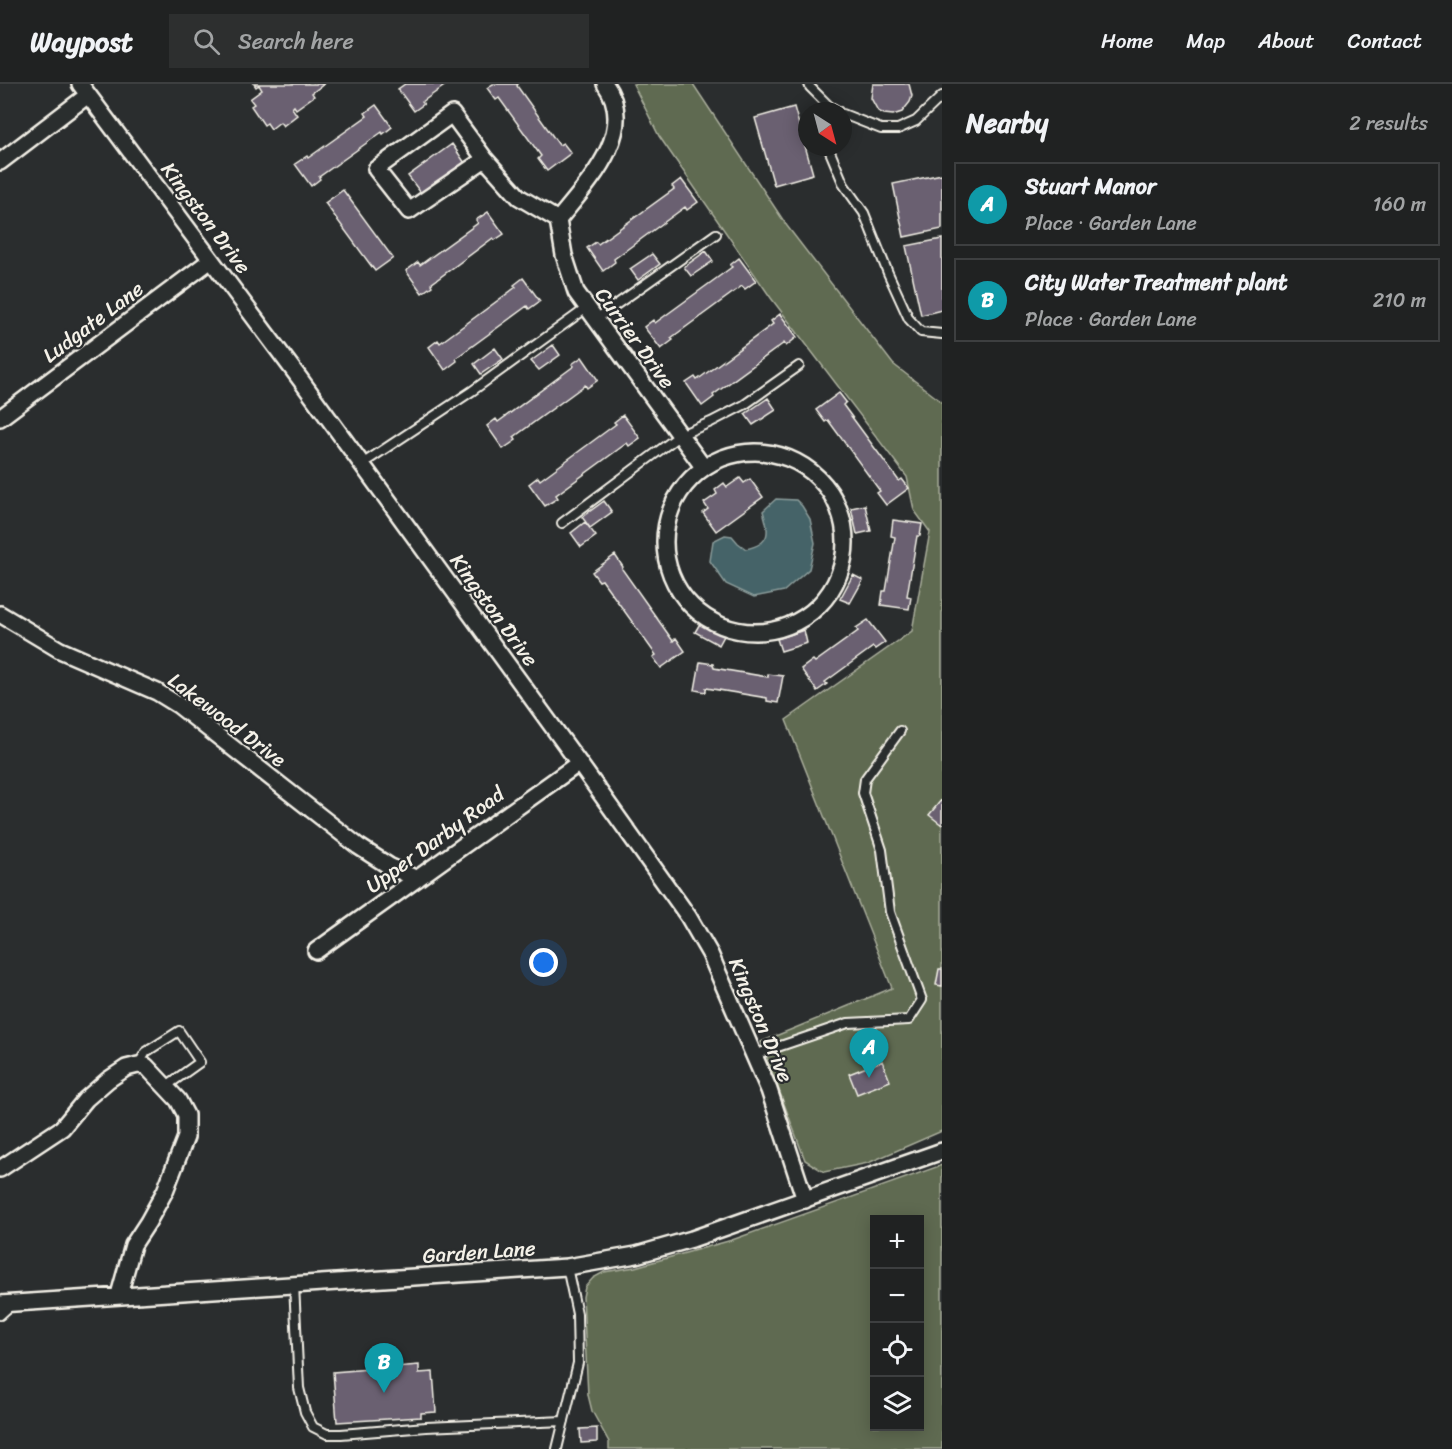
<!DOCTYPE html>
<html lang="en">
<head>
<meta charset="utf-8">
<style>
	:root { --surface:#202222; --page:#2d2f2f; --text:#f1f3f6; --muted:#a2a4a5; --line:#3d3f40; --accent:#ff9aa2 }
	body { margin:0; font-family:Sriracha,sans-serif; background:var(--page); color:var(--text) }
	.controls { position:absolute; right:18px; bottom:18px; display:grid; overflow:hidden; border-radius:0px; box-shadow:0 3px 15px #0003 }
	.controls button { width:54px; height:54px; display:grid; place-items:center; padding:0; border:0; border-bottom:2px solid var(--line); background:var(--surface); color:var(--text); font:30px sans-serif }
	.compass { position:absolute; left:798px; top:18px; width:54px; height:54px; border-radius:50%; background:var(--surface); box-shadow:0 3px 15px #0003; rotate:144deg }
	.you { position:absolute; left:544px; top:879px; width:21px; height:21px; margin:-15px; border:4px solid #fff; border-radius:50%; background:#1a73e8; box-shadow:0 0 0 9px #1a73e833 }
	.badge { display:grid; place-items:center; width:39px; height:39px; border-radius:50%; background:var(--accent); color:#fff; font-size:20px; font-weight:700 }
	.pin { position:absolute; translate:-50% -50px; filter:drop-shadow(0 2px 3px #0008) }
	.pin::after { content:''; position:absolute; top:32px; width:21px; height:18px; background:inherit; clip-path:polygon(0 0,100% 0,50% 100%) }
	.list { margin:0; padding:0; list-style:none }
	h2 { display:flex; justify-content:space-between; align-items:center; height:78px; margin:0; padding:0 24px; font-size:26px }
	h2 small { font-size:20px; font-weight:400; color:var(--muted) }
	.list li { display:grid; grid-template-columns:39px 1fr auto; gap:18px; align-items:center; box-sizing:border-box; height:84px; margin:0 12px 12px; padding:0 12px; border:2px solid var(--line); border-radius:0px }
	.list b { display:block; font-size:22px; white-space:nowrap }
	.list p { margin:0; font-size:20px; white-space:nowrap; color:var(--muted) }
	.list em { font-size:20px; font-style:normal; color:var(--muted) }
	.icon { flex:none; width:33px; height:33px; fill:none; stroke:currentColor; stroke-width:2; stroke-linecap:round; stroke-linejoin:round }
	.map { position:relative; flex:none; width:942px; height:1365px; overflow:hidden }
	header { display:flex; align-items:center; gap:36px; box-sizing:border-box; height:84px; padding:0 30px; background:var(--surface); border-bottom:2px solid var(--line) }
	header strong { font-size:28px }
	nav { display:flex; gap:33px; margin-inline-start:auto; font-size:21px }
	.search { width:420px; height:54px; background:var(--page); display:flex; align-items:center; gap:15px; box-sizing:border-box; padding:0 21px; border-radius:0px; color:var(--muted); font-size:22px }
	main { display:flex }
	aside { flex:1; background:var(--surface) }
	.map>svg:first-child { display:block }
	.green { fill:#5f6a51; stroke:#aaae9c; stroke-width:1.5; fill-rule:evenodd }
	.water { fill:#456467; stroke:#8b9c9b; stroke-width:1.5 }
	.building { fill:#6a6171; stroke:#f4f1e8; stroke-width:1.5 }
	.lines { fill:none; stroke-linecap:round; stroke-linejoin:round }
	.lane-casing { stroke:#f4f1e8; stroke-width:12 }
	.street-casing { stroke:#f4f1e8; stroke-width:20 }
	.lane { stroke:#2a2d2e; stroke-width:8 }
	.street { stroke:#2a2d2e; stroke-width:15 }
	.labels { text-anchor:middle; stroke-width:4.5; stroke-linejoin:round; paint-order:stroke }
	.street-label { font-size:21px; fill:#f4f1e8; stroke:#2a2d2e }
</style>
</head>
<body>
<header>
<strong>Waypost</strong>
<div class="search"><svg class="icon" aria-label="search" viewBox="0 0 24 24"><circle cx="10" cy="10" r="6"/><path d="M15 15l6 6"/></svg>Search here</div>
<nav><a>Home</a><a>Map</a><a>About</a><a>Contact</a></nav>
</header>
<main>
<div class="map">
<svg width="942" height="1365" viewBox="0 0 942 1365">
	<rect width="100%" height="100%" fill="#2a2d2e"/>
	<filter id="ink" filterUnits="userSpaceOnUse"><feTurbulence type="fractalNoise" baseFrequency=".0167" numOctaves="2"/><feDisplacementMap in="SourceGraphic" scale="12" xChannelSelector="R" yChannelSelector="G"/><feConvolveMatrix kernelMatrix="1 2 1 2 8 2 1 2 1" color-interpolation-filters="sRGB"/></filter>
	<g filter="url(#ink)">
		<path class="green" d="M 633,0 L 693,0 L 787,142 L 893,280 L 942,318 L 942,1047 L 868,1079 L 824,1088 L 805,1076 L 761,958 L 892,904 L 786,636 L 912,547 L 930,448 L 914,426 L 907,393 L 771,214 L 659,52 Z
			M 942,1081 L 942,1365 L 609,1365 L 609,1358 L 592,1327 L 588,1311 L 583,1213 L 585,1203 L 593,1194 L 604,1188 L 635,1183 L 732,1156 ZM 874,1136 L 920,1136 L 920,1342 L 874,1342 Z"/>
		<path class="water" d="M 776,415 L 796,416 L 802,422 L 810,435 L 815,459 L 809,485 L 784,507 L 754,513 L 726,500 L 710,477 L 713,457 L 725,451 L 732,452 L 738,459 L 746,465 C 772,459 769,448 763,427 Z"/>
		<path class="building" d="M 254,0 L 324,0 L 312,9 L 314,12 L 296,25 L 294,22 L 292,24 L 297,31 L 283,42 L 280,38 L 271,45 L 267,39 L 264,41 L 251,22 L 254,20 L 250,15 L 262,6 L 259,1 L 256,3 Z
			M 405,0 L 447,0 L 422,18 L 424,20 L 414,27 L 398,5 Z
			M 493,0 L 518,0 L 517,2 L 559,61 L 563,59 L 571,69 L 547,87 L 538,75 L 541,72 L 499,14 L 496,16 L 487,4 Z
			M 873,0 L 909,0 L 912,12 L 910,18 L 902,28 L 893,31 L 884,30 L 878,27 L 871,14 Z
			M 376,21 L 392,43 L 383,50 L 382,48 L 319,93 L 320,95 L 311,102 L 295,80 L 307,72 L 308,74 L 367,32 L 365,29 Z
			M 794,23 L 813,90 L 774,101 L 755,34 Z
			M 452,60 L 467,82 L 424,113 L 408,92 Z
			M 942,90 L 942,145 L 904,153 L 893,100 Z
			M 681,95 L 698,118 L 687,126 L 685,123 L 614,175 L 615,178 L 603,187 L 587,164 L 596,158 L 598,160 L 674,105 L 672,102 Z
			M 343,106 L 393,174 L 375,187 L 325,119 Z
			M 488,128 L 504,150 L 495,156 L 493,154 L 431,200 L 432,202 L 422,209 L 406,187 L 418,178 L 420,181 L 478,139 L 476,136 Z
			M 942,155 L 942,226 L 921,231 L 906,162 Z
			M 706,167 L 713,177 L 691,192 L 684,183 Z
			M 652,170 L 660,180 L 638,196 L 630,185 Z
			M 739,174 L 756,197 L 745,205 L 742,202 L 671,254 L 673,256 L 661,265 L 644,243 L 653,236 L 655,239 L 732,183 L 730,181 Z
			M 523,194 L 540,217 L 529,225 L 527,222 L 456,274 L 457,277 L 445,286 L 429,263 L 438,256 L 440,259 L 516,203 L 514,201 Z
			M 780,230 L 797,253 L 786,262 L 784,259 L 713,311 L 714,313 L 702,322 L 686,299 L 695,293 L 697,296 L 773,240 L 771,237 Z
			M 553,261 L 560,271 L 539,286 L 531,277 Z
			M 495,264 L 503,275 L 481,290 L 474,280 Z
			M 582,273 L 598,296 L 587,304 L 585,301 L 514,353 L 516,356 L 503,365 L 487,342 L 496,335 L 498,338 L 574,282 L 572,280 Z
			M 839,309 L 846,318 L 843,321 L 899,397 L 902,395 L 909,404 L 886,421 L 877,409 L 880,407 L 828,336 L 825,338 L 816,326 Z
			M 768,314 L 776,326 L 753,341 L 745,330 Z
			M 623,331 L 640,354 L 629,362 L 627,359 L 556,411 L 558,414 L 545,422 L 529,400 L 538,393 L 540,396 L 616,340 L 614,338 Z
			M 740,394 L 744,399 L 750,395 L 763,413 L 716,447 L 703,429 L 708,425 L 704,419 L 717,410 L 715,406 L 724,399 L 727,403 Z
			M 604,417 L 612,428 L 590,444 L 582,433 Z
			M 865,421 L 871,447 L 857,450 L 851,424 Z
			M 893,436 L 922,440 L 920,452 L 917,452 L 907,512 L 911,513 L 909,525 L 881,521 L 883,507 L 886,507 L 895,453 L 891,452 Z
			M 585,438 L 596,452 L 581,463 L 571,449 Z
			M 615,471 L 623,483 L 622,485 L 673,557 L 676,554 L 685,567 L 661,584 L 653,573 L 656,571 L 602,496 L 599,497 L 592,488 Z
			M 853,491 L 863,496 L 850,519 L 840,515 Z
			M 702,536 L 725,550 L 719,561 L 695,548 Z
			M 868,536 L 885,558 L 875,565 L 873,563 L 825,598 L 827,600 L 817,607 L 801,585 L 813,576 L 815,578 L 858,547 L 856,544 Z
			M 804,546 L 807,559 L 781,567 L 777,555 Z
			M 700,578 L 713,580 L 714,584 L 768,593 L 768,590 L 783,592 L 778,619 L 767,617 L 767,614 L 706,604 L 706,608 L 695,606 Z
			M 942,715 L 942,741 L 929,731 Z
			M 939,885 L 942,885 L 942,902 L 936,901 Z
			M 882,977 L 890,997 L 857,1010 L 849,990 Z
			M 419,1281 L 419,1289 L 433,1288 L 436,1328 L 421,1329 L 421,1333 L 337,1338 L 333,1288 Z
			M 597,1344 L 597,1358 L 581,1359 L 580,1345 Z"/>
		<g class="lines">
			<g class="lane-casing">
				<path id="lane" d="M 809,0 L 810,3 L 829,22 L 838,27
					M 843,30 L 881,45 L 898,45 L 916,37 L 942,12
					M 828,63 L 844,101 L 864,129 L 888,189 L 909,235 L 921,248 L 942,250
					M 596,235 L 716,150
					M 362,380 L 472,307 L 588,223
					M 562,439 L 680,351 L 711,338 L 744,321 L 799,282
					M 754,971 L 848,939 L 909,936 L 922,916 L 890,828 L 882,766 L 863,709 L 865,695 L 900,647
					M 138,981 L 146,968 L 179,947 L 200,978 L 165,1003
					M 294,1200 L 299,1304 L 305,1328 L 313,1343 L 327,1350 L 341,1350 L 426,1343 L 564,1337
					M 0,1231 L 11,1221
					M 557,1365 L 578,1279 L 577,1230 L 567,1183"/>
			</g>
			<g class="street-casing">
				<path id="street" d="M 80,0 L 300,295 L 579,679 L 688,832 L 710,870 L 769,1006 L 805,1116
					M 605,0 C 639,47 587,100 558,136 L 564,171 L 576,208 L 704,384
					M 485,75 L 409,127 L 376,85 L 452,30 L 485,75 L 519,113 L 558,136
					M 0,78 L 88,11
					M 0,334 L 211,176
					M665 458a90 90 0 1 1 180 0a90 90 0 1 1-180 0Z
					M 0,530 L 60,566 L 157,608 L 178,621 L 358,762 L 389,782 L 417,795
					M 316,867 L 579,679
					M 0,1085 L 62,1044 L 86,1015 L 108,996 L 126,984 L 138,981 L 146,982 L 178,1016 L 186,1031 L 186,1053 L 165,1107 L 148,1138 L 133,1161 L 119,1211
					M 0,1220 L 567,1183 L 636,1171 L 692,1155 L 942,1067"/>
			</g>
			<use href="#lane" class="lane"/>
			<use href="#street" class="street"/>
		</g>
	</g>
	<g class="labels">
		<g class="street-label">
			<text transform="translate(206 134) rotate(53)" y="7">Kingston Drive</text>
			<text transform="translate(93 238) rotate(-37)" y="7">Ludgate Lane</text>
			<text transform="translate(635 254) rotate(54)" y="7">Currier Drive</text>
			<text transform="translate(494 526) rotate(54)" y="7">Kingston Drive</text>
			<text transform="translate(227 636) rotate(37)" y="7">Lakewood Drive</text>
			<text transform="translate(435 756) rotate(-36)" y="7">Upper Darby Road</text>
			<text transform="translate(761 936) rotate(67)" y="7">Kingston Drive</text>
			<text transform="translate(479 1168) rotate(-4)" y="7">Garden Lane</text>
		</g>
	</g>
</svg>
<div class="controls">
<button>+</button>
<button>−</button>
<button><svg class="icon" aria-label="locate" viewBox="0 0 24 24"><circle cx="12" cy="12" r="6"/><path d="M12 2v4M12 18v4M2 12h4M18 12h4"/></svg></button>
<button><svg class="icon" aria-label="layers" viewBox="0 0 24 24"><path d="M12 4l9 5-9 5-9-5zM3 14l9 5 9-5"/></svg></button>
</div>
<svg class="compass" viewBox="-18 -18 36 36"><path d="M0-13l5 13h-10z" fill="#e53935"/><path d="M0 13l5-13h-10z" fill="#a2a4a5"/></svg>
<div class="you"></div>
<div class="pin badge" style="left:869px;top:994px;background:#0f9aa8">A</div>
<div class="pin badge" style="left:384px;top:1309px;background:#0f9aa8">B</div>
</div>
<aside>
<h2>Nearby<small>2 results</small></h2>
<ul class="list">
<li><span class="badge" style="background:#0f9aa8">A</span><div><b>Stuart Manor</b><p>Place · Garden Lane</p></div><em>160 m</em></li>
<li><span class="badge" style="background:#0f9aa8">B</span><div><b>City Water Treatment plant</b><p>Place · Garden Lane</p></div><em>210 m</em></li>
</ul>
</aside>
</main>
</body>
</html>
